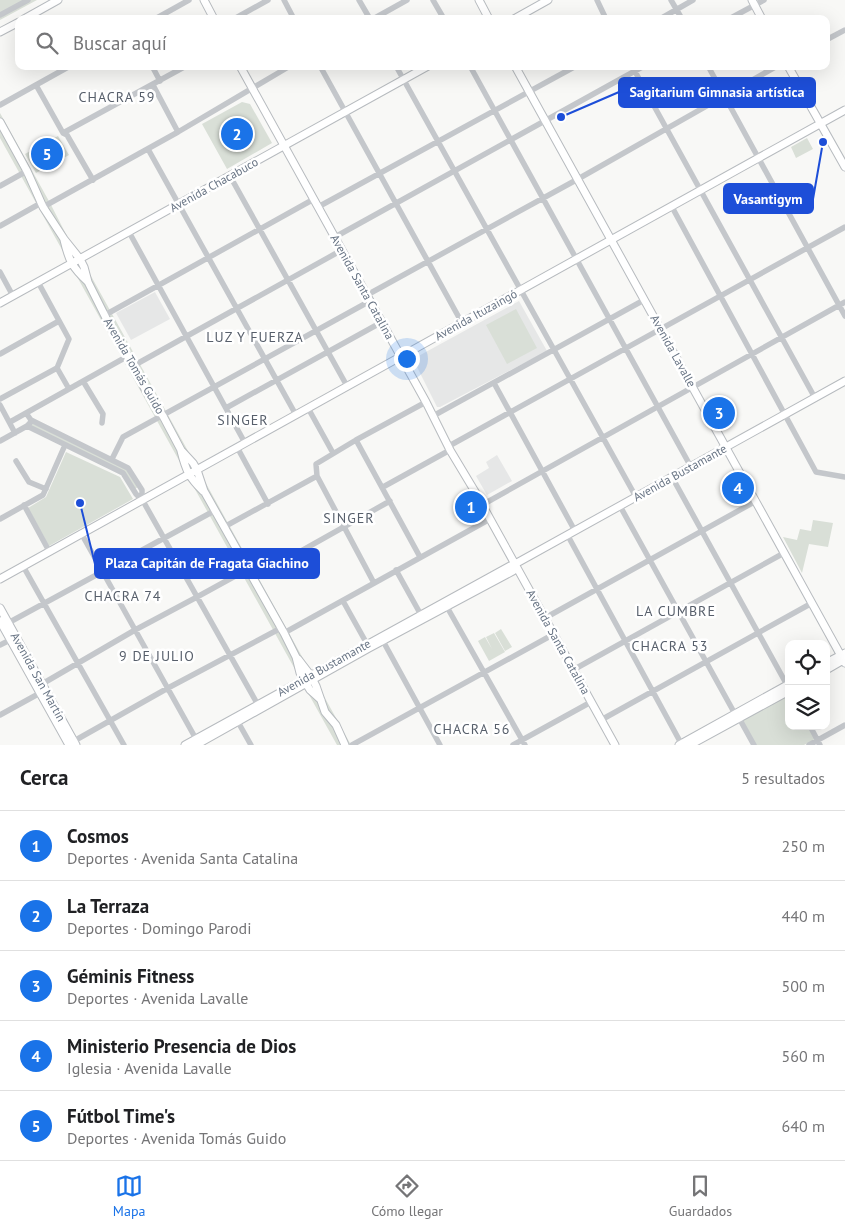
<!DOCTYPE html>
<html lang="es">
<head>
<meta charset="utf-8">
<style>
	:root { --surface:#fff; --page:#f2f2f2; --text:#202124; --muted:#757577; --line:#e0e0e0; --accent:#1a73e8 }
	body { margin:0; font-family:"PT Sans",sans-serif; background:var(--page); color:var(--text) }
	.controls { position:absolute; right:15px; bottom:15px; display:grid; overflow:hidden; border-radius:10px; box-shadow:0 5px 20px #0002 }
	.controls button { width:45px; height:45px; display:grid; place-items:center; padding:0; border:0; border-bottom:1px solid var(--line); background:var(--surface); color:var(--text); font:25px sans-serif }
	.you { position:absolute; left:406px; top:358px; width:18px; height:18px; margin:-12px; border:4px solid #fff; border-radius:50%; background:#1a73e8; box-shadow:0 0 0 8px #1a73e833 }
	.badge { display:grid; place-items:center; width:32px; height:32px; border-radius:50%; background:var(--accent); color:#fff; font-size:16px; font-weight:700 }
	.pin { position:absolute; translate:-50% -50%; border:2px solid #fff; box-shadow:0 1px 5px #0006 }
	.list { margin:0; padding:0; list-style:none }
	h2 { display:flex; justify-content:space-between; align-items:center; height:65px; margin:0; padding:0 20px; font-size:21px }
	h2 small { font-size:16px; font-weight:400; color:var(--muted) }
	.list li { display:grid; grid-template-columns:32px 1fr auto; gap:15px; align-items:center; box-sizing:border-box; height:70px; padding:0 20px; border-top:1px solid var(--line) }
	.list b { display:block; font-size:19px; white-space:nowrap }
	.list p { margin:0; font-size:16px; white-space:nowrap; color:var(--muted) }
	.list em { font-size:16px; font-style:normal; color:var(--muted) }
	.icon { flex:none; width:28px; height:28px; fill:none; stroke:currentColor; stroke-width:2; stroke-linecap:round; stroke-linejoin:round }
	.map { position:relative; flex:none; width:845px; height:745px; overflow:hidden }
	.search { position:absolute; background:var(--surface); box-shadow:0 5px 20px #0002; left:15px; right:15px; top:15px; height:55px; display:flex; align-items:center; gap:12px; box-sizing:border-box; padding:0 18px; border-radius:10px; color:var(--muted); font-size:19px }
	.sheet { height:415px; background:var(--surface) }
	nav { display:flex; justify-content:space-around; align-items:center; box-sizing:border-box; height:70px; border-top:1px solid var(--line); background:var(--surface); font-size:14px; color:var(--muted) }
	nav a { display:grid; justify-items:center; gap:2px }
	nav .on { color:var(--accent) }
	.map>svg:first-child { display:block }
	.built { fill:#e6e7e7 }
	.green { fill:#d9dfd7 }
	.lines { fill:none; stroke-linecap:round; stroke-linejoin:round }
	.major-casing { stroke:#b7bbbf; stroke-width:9 }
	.minor { stroke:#c4c7cb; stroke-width:5.5 }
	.major { stroke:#fff; stroke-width:7 }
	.labels { text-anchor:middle; stroke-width:5; stroke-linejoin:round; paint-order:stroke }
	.street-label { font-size:12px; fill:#697585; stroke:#fff }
	.neighbourhood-label { font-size:14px; letter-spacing:1px; fill:#575f6b; stroke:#fff }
	.leader { fill:none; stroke:#1d4ed8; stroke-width:2 }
	.callout-dot { fill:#1d4ed8; stroke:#fff; stroke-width:2 }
	.callout { fill:#1d4ed8; stroke:#1d4ed8; stroke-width:2 }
	.callout-label { font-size:14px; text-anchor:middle; font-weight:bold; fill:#fff }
</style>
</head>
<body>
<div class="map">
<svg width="845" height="745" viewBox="0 0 845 745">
	<rect width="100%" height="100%" fill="#f8f8f6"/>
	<path class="built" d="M 155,292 L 170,319 L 131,340 L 116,313 Z
		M 519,301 L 547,351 L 440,407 L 437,407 L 413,359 Z
		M 497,455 L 512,481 L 487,495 L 476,476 L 489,468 L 486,462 Z"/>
	<path class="green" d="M 0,0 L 37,0 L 0,20 Z
		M 242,102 L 250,104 L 272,143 L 227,169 L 202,124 Z
		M 0,113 L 50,203 L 70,242 L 81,258 L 351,745 L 337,745 L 303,684 L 193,745 L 189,745 L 302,682 L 0,138 Z
		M 58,136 L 69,155 L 36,173 L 25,154 Z
		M 807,138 L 813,149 L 796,158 L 791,147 Z
		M 516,309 L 537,348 L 507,364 L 486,325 Z
		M 32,423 L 127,468 L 138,487 L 135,489 L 124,472 L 31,426 Z
		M 66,452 L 120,477 L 133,499 L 49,546 L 28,508 L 46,497 Z
		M 813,520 L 833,523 L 828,547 L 809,544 L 802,573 L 783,537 L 797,540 L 800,529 L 811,531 Z
		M 501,629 L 512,647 L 505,651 L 495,633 Z
		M 494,633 L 505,652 L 489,661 L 478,641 L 485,637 L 492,649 L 486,637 Z
		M 789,693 L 789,726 L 808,726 L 815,739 L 804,745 L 756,745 L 742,719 Z"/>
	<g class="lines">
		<g class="major-casing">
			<path id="major" d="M 204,0 L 214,19
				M 479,0 L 489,19
				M 752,0 L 762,19
				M 24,19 L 58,0
				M 514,19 L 548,0
				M 0,32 L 19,22
				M 240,66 L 426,402 L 450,450 L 474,490 L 615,745
				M 515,66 L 845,663
				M 788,66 L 845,167
				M 0,122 L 27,171 L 43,207 L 64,239 L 80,259 L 84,267 L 88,282 L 111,328 L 133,366 L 146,391 L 163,416 L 181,450 L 193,463 L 197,470 L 204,491 L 284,633 L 296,657 L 300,673 L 304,680 L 310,690 L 321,700
				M 64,240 C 69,261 72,267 88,282
				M 0,303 L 428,66
				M 181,451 C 186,471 189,477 203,491
				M 0,579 L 845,110
				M 0,608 L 76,745
				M 0,621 L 69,745
				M 298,659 L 311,676 L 316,686 L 325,712 L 336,725 L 345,745
				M 826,663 L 845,653
				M 826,670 L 845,659
				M 185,745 L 510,566 L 515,564 L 845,381
				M 196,745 L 369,648 L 513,571 L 515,564
				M 679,745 L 789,684
				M 690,745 L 789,691"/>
		</g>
		<path class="minor" d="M 284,0 L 294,19
			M 359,0 L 370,19
			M 433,0 L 444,19
			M 597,0 L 606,19
			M 671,0 L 682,19
			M 0,15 L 28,0
			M 155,19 L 189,0
			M 234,19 L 268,0
			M 373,19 L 407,0
			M 660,19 L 693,0
			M 729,19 L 764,0
			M 826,40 L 845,30
			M 152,66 L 160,81
			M 320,66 L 462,323
			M 396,66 L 636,497
			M 470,66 L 691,467
			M 632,66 L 815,398
			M 708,66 L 845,316
			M 36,85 L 63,133 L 67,135 L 93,180
			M 153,85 L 178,132
			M 0,105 L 70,66
			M 63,133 L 186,66
			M 148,149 L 296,415
			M 230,176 L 347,386
			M 0,186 L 27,171
			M 43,207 L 178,132 L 290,66
			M 318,207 L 576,66
			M 672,207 L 816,472 L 845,477
			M 0,226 L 41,203
			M 129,232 L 245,443
			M 335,237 L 644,66
			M 0,272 L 13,296
			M 38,282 L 69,339 L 57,368 L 69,389
			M 367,295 L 578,179 L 777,66
			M 105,315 L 314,199
			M 0,354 L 59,321
			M 133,366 L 342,250
			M 83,381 L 103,414 L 102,423
			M 494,383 L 575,531
			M 0,399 L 57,368
			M 0,405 L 15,433
			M 226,408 L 382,322
			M 308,408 L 333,453
			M 433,416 L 644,300
			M 31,420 L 128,468 L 142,490 L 142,500
			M 10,422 L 128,356
			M 27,426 L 123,473 L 136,494 L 143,501 L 258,705
			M 356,440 L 420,557
			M 0,441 L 27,426 L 30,423 L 31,420 L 26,413
			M 449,446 L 845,227
			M 237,447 L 268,504
			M 112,459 L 123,437 L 370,301
			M 16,461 L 29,482 L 46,489
			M 672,477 L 787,685
			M 383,487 L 450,450
			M 24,505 L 49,551
			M 482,505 L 845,302
			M 620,506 L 735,714
			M 0,519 L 43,495 L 65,445
			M 224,527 L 317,476
			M 81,533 L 196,739
			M 568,536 L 682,745
			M 23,566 L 124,745
			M 396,570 L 421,615
			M 253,578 L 390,501
			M 374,583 L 317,476 L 316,464 L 356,440 L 426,402
			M 343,601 L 367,644
			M 447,607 L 525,745
			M 545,618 L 756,501
			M 8,623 L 214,511
			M 284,633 L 490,519
			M 383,641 L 440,745
			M 0,645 L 10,640
			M 573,670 L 784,553
			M 42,684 L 135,630 L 197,597 L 248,569
			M 0,715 L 40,693
			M 739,718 L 754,745
			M 601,720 L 812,603
			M 238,722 L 251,745
			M 810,726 L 820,745
			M 74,741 L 168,688 L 281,628
			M 352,745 L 554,634
			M 513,745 L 591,702
			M 809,745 L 845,725"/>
		<use href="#major" class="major"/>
	</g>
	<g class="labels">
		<g class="street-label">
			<text transform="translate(214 185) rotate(-29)" y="4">Avenida Chacabuco</text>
			<text transform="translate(362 287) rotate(61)" y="4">Avenida Santa Catalina</text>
			<text transform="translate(476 315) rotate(-29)" y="4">Avenida Ituzaingó</text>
			<text transform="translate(673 351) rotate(61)" y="4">Avenida Lavalle</text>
			<text transform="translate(134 366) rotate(60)" y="4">Avenida Tomás Guido</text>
			<text transform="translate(680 473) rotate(-29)" y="4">Avenida Bustamante</text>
			<text transform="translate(558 642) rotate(61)" y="4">Avenida Santa Catalina</text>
			<text transform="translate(324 668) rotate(-29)" y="4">Avenida Bustamante</text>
			<text transform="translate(38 677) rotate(61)" y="4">Avenida San Martín</text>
		</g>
		<g class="neighbourhood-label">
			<text x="117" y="102">CHACRA 59</text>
			<text x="255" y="342">LUZ Y FUERZA</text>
			<text x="243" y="425">SINGER</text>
			<text x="349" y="523">SINGER</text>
			<text x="123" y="601">CHACRA 74</text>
			<text x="676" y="616">LA CUMBRE</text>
			<text x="670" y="651">CHACRA 53</text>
			<text x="157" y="661">9 DE JULIO</text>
			<text x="472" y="734">CHACRA 56</text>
		</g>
	</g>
	<path class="leader" d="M561 117L619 92M823 142L813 199M80 503L95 564"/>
	<g class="callout-dot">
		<circle cx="561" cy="117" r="5"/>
		<circle cx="823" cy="142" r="5"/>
		<circle cx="80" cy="503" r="5"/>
	</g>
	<g class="callout">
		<rect x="619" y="78" width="196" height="29" rx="5"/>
		<rect x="724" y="184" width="89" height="29" rx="5"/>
		<rect x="95" y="549" width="224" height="29" rx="5"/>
	</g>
	<g class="callout-label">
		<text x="717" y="97">Sagitarium Gimnasia artística</text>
		<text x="768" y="204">Vasantigym</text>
		<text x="207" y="568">Plaza Capitán de Fragata Giachino</text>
	</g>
</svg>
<div class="controls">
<button><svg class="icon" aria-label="locate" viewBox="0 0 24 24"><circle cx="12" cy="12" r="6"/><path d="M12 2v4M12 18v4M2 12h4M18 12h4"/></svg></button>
<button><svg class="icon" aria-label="layers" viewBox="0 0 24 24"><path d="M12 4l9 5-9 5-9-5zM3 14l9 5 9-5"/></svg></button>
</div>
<div class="you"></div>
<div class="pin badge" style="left:471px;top:507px">1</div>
<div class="pin badge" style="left:237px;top:134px">2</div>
<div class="pin badge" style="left:719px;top:413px">3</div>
<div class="pin badge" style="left:738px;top:488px">4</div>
<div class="pin badge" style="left:47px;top:154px">5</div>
<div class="search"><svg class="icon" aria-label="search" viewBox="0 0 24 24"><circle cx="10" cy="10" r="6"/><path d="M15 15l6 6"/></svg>Buscar aquí</div>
</div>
<section class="sheet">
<h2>Cerca<small>5 resultados</small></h2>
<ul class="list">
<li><span class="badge">1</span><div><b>Cosmos</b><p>Deportes · Avenida Santa Catalina</p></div><em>250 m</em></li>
<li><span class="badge">2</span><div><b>La Terraza</b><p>Deportes · Domingo Parodi</p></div><em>440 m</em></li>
<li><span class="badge">3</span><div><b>Géminis Fitness</b><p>Deportes · Avenida Lavalle</p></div><em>500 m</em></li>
<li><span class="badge">4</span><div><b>Ministerio Presencia de Dios</b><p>Iglesia · Avenida Lavalle</p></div><em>560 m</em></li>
<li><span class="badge">5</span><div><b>Fútbol Time's</b><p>Deportes · Avenida Tomás Guido</p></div><em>640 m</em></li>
</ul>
</section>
<nav>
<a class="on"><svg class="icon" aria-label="map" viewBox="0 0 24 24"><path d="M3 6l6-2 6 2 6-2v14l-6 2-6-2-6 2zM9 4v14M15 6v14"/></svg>Mapa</a>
<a><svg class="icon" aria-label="directions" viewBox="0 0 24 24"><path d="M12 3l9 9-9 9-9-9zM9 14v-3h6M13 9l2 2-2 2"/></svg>Cómo llegar</a>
<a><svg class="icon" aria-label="saved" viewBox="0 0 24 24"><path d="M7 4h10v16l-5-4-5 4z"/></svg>Guardados</a>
</nav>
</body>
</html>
